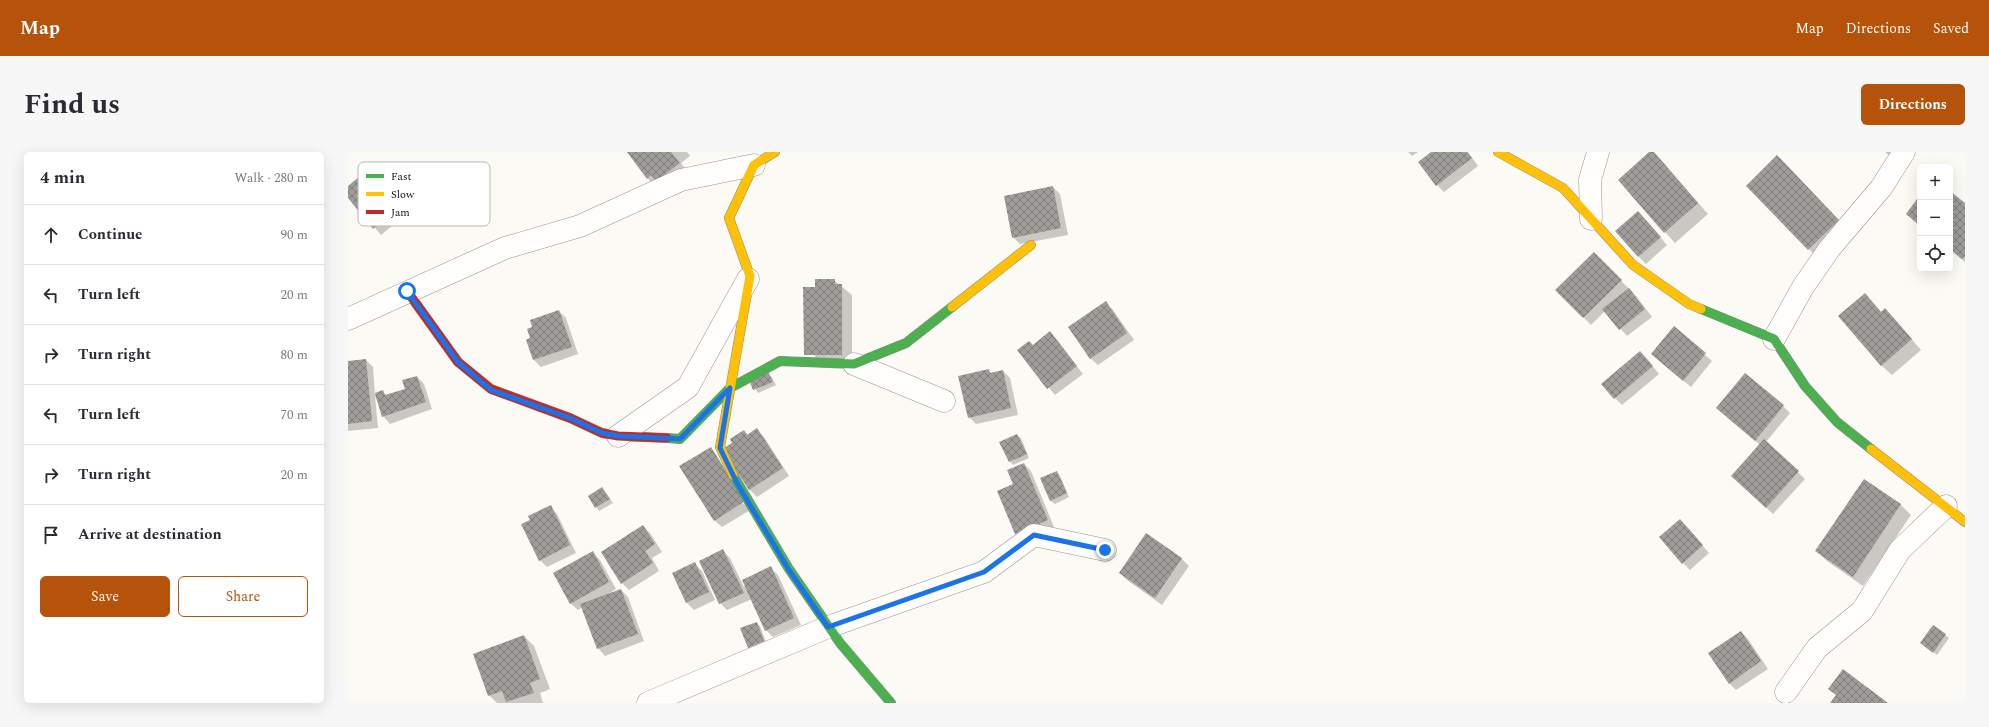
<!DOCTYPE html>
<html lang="en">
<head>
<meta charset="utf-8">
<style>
	:root { --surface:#fff; --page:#f7f7f7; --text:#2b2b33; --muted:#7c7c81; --line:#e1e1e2; --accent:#b45309 }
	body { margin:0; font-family:Spectral,serif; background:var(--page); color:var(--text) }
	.controls { position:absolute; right:12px; top:12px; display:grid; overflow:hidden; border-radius:6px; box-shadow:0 4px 16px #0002 }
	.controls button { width:36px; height:36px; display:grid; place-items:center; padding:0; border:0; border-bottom:1px solid var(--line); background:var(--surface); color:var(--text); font:20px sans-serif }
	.stop { position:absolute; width:12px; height:12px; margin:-9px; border:3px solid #1a73e8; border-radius:50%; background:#fff }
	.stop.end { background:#1a73e8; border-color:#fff; box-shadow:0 1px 4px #0008 }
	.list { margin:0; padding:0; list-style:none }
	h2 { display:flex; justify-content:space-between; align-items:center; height:52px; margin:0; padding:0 16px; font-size:17px }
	h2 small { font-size:13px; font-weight:400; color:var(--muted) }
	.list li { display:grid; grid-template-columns:26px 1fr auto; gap:12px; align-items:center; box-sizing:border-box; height:60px; padding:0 16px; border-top:1px solid var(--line) }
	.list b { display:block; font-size:15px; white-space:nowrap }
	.list em { font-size:13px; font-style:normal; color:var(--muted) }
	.actions { display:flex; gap:8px; padding:12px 16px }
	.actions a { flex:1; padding:9px 0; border:1px solid var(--accent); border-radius:6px; text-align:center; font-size:14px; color:var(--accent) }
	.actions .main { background:var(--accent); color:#fff }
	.icon { flex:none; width:22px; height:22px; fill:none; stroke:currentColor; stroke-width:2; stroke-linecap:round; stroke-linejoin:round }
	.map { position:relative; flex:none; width:1617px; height:551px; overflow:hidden; border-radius:6px }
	header { display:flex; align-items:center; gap:24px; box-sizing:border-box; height:56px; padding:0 20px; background:var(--accent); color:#fff }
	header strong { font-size:19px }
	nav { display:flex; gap:22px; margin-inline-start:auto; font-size:14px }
	.intro { display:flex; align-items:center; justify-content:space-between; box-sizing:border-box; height:96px; padding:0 24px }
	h1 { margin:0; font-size:28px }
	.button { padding:10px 18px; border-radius:6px; background:var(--accent); color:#fff; font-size:14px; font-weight:700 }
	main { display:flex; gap:24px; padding:0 24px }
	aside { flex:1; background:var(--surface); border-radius:6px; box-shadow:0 4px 16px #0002 }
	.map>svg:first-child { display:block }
	.shadow { fill:#0003 }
	.building { fill:url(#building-cross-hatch) }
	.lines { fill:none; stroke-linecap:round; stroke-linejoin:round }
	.street-casing { stroke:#969592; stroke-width:23 }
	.fast-casing { stroke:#8c8b89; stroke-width:10 }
	.slow-casing { stroke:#8c8b89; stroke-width:10 }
	.jam-casing { stroke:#8c8b89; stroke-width:10 }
	.street { stroke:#fffefd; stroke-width:22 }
	.fast { stroke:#4caf50; stroke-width:9 }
	.slow { stroke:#ffc107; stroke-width:9 }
	.jam { stroke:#c62828; stroke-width:9 }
	.route { stroke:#1a73e8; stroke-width:5 }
	.key { fill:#fff; stroke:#b7b7b7; stroke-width:1 }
	.key-label { font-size:11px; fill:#0f0f0f }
</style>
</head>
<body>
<header>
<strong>Map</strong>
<nav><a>Map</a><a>Directions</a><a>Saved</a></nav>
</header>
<div class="intro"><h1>Find us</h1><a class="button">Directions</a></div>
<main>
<aside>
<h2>4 min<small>Walk · 280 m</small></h2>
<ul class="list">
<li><svg class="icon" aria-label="ahead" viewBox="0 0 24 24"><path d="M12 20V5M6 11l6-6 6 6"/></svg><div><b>Continue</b></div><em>90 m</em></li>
<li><svg class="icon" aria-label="left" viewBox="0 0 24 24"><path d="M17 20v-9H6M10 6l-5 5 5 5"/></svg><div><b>Turn left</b></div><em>20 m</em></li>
<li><svg class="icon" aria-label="right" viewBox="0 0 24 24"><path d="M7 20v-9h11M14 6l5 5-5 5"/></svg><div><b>Turn right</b></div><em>80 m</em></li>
<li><svg class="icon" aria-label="left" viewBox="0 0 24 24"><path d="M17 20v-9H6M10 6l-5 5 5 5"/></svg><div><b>Turn left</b></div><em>70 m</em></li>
<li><svg class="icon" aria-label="right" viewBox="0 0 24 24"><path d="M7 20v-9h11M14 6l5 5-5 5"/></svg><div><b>Turn right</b></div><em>20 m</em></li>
<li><svg class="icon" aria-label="arrive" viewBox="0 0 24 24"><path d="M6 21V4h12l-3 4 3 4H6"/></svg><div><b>Arrive at destination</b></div></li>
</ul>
<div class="actions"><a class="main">Save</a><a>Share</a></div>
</aside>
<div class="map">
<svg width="1617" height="551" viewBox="0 0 1617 551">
	<defs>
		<pattern id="building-cross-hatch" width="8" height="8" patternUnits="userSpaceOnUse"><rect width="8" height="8" fill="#9f9d99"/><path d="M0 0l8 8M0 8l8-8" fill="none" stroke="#807e7b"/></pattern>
	</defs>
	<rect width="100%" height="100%" fill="#fcfaf4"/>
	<path class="shadow" d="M 280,0 L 339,0 L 342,4 L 333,11 L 341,21 L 309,36 L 299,26 Z
		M 1060,0 L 1070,0 L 1064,4 Z
		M 1085,0 L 1120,0 L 1130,14 L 1096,40 L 1089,33 Z
		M 1303,0 L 1314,9 L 1360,62 L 1327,91 L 1317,80 Z
		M 1537,0 L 1545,0 L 1542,4 Z
		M 28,12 L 66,56 L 33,83 L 0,44 L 0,36 Z
		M 1439,15 L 1500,79 L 1471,108 L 1461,97 Z
		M 705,35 L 712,42 L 720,83 L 672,92 L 665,85 Z
		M 1602,40 L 1617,52 L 1617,110 L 1602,98 Z
		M 1297,67 L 1319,93 L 1298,112 L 1291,105 Z
		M 1246,101 L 1288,144 L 1304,165 L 1279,184 L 1257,159 L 1243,173 L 1209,138 Z
		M 486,128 L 504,143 L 504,213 L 467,213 L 468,136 Z
		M 758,151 L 765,158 L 786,188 L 750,213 L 742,206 Z
		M 1527,153 L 1534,161 L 1547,168 L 1573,198 L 1544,223 L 1533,213 Z
		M 211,159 L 218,166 L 230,202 L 193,215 L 186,208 L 179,188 L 183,187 Z
		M 1326,176 L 1364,209 L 1343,235 L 1312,209 Z
		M 702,180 L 735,222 L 707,243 L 670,198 L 685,194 Z
		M 1299,207 L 1311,222 L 1274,253 L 1267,246 Z
		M 18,208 L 25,215 L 27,242 L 35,240 L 39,244 L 58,237 L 69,225 L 76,232 L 84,257 L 42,272 L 35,264 L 27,244 L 30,276 L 0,279 L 0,210 Z
		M 640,218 L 644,222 L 655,219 L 662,226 L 670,263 L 628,272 L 621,265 Z
		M 423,224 L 428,233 L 410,241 L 402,228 Z
		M 1435,254 L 1442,261 L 1418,290 L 1457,327 L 1425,362 L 1391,331 L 1412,293 L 1369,256 Z
		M 409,278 L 416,285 L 441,324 L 409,345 L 402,338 L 385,291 L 396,279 L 400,283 Z
		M 669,283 L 673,286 L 681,306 L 665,313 L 662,309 Z
		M 676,312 L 683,319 L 706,375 L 675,389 L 668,382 L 667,333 Z
		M 333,315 L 404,357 L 374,375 L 366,368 Z
		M 708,320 L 712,324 L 721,345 L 707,352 L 703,349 L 693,327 Z
		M 1516,328 L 1553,353 L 1563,363 L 1515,434 L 1479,409 L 1468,399 Z
		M 254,336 L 265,351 L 251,359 L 241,344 Z
		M 202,355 L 209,362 L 228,401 L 199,415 L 192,408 L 184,368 Z
		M 295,374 L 302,381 L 314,400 L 304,406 L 311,419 L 281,438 L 274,431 Z
		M 1339,375 L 1361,401 L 1342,418 L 1335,411 Z
		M 798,383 L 834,407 L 841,414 L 814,453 L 779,428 L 772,421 Z
		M 375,399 L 382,406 L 396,435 L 423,416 L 430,423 L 453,473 L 425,485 L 418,478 L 404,447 L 379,458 L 372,451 Z
		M 244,400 L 252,408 L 268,437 L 257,444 L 273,438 L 280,445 L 296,489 L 257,504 L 250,496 L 235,455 L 230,458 L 222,451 Z
		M 347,412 L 354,419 L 367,448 L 346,458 L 339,451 L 325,422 Z
		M 408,471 L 412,474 L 419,493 L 404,499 L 400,495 Z
		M 1586,474 L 1601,486 L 1589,503 L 1577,494 Z
		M 1393,480 L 1400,487 L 1420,517 L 1388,538 L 1381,531 Z
		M 176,484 L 186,494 L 202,537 L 192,541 L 195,551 L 149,551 L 141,543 Z"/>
	<path class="building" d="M 279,0 L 323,0 L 332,11 L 308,29 L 303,23 L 299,27 Z
		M 1083,0 L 1119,0 L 1124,6 L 1088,34 L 1070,10 Z
		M 1301,0 L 1306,0 L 1350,51 L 1316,81 L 1270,28 Z
		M 1429,3 L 1491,68 L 1460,98 L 1398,34 Z
		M 28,11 L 59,48 L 25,77 L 0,46 L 0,34 Z
		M 705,34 L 713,76 L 664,86 L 656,44 Z
		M 1602,39 L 1617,51 L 1617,104 L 1614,107 L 1602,97 Z
		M 1572,43 L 1572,74 L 1558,62 Z
		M 1290,59 L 1313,85 L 1290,105 L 1267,79 Z
		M 1246,100 L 1274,128 L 1235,166 L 1207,138 Z
		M 467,127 L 487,127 L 487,132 L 494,132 L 494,203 L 456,203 L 455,135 L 467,135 Z
		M 1281,136 L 1297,157 L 1271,178 L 1254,157 Z
		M 1517,141 L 1533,160 L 1537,156 L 1564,187 L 1533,214 L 1490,164 Z
		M 758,149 L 779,181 L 742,207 L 720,175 Z
		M 211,158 L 224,195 L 185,208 L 178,188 L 182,186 L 179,177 L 184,175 L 182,168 Z
		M 1326,174 L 1358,201 L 1335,229 L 1303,202 Z
		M 702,179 L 729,214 L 699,237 L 669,198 L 681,189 L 685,193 Z
		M 1292,199 L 1305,214 L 1266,247 L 1253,232 Z
		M 18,207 L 24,269 L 0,272 L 0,209 Z
		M 641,217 L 642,221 L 655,218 L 663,256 L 620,266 L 610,224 Z
		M 420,219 L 425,230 L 405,238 L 401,228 Z
		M 1397,221 L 1436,253 L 1407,289 L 1368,256 Z
		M 69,224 L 78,250 L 34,265 L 27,241 L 35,238 L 37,243 L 57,237 L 54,228 Z
		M 409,276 L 435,316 L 401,338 L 374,297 L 384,291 L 382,287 L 396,278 L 399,283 Z
		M 669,282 L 679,302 L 661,310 L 651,290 Z
		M 1416,287 L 1451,319 L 1418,356 L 1383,324 Z
		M 363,295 L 397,349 L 366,369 L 331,314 Z
		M 676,311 L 700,368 L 667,382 L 649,339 L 665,332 L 659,318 Z
		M 709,319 L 719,341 L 702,349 L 692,326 Z
		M 1516,327 L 1553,352 L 1505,425 L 1467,399 Z
		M 254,335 L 262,347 L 247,356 L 240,344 Z
		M 203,353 L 222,393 L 191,409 L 173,372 L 182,368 L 180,364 Z
		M 1332,367 L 1355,393 L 1334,412 L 1311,385 Z
		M 295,373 L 307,392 L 297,399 L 305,411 L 273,432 L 253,400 Z
		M 798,381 L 834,406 L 807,446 L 771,421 Z
		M 375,397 L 396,441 L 371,452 L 351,409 Z
		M 245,399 L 261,430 L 222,452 L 205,421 Z
		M 347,410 L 361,440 L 338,451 L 324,421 Z
		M 423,414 L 446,466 L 417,479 L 394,428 Z
		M 273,437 L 290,482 L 249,497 L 232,452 Z
		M 409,470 L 416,489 L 400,496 L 392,476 Z
		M 1585,473 L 1598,482 L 1585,501 L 1572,491 Z
		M 1393,479 L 1413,509 L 1381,532 L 1360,501 Z
		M 176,483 L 192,527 L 182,531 L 186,541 L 158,550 L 154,539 L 140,544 L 125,502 Z
		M 1495,517 L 1540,551 L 1482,551 L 1488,543 L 1480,537 Z"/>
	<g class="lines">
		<g class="street-casing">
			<path id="street" d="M 1243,67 L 1242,28 L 1250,0
				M 0,167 L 157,96 L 232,74 L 333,28 L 406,13
				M 1426,187 L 1455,135 L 1482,96 L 1533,36 L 1556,0
				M 506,212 L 596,249
				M 270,284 L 340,235 L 400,127
				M 1438,540 L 1469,496 L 1514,459 L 1552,398 L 1598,354
				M 300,551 L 480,475 L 636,420 L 686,383 L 757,398"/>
		</g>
		<g class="fast-casing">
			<path id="fast" d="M 1353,157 L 1426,187 L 1457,234 L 1489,270 L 1523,297
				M 319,286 L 332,287 L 382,236 L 432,209 L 506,212 L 558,191 L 604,155
				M 385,323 L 441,417 L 492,491 L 543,551"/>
		</g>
		<g class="slow-casing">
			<path id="slow" d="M 1150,0 L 1215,36 L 1285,113 L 1341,152 L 1353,157
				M 604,155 L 683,93
				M 1523,297 L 1617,370
				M 385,323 L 372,295 L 402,124 L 381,66 L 406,13 L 427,0"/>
		</g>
		<g class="jam-casing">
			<path id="jam" d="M 59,139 L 110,210 L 143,237 L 222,266 L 254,281 L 270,284 L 319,286"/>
		</g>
		<use href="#street" class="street"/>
		<use href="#fast" class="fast"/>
		<use href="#slow" class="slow"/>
		<use href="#jam" class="jam"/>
	</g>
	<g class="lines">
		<path class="route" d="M 59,139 L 110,210 L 143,238 L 222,266 L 254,281 L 270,284 L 332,287 L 382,236 L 372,296 L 390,333 L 441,418 L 480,475 L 636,420 L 686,383 L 757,398"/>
	</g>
	<rect x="10" y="10" width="132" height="64" rx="6" class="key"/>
	<rect x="18" y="22" width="18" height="4" fill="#4caf50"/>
	<rect x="18" y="40" width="18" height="4" fill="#ffc107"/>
	<rect x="18" y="58" width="18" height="4" fill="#c62828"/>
	<g class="key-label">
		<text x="43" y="28">Fast</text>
		<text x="43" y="46">Slow</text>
		<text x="43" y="64">Jam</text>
	</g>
</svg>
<div class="controls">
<button>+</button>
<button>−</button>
<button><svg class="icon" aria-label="locate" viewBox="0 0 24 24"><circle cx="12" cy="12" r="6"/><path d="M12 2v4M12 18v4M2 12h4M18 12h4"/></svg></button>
</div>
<div class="stop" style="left:59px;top:139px"></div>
<div class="stop end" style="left:757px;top:398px"></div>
</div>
</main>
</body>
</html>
